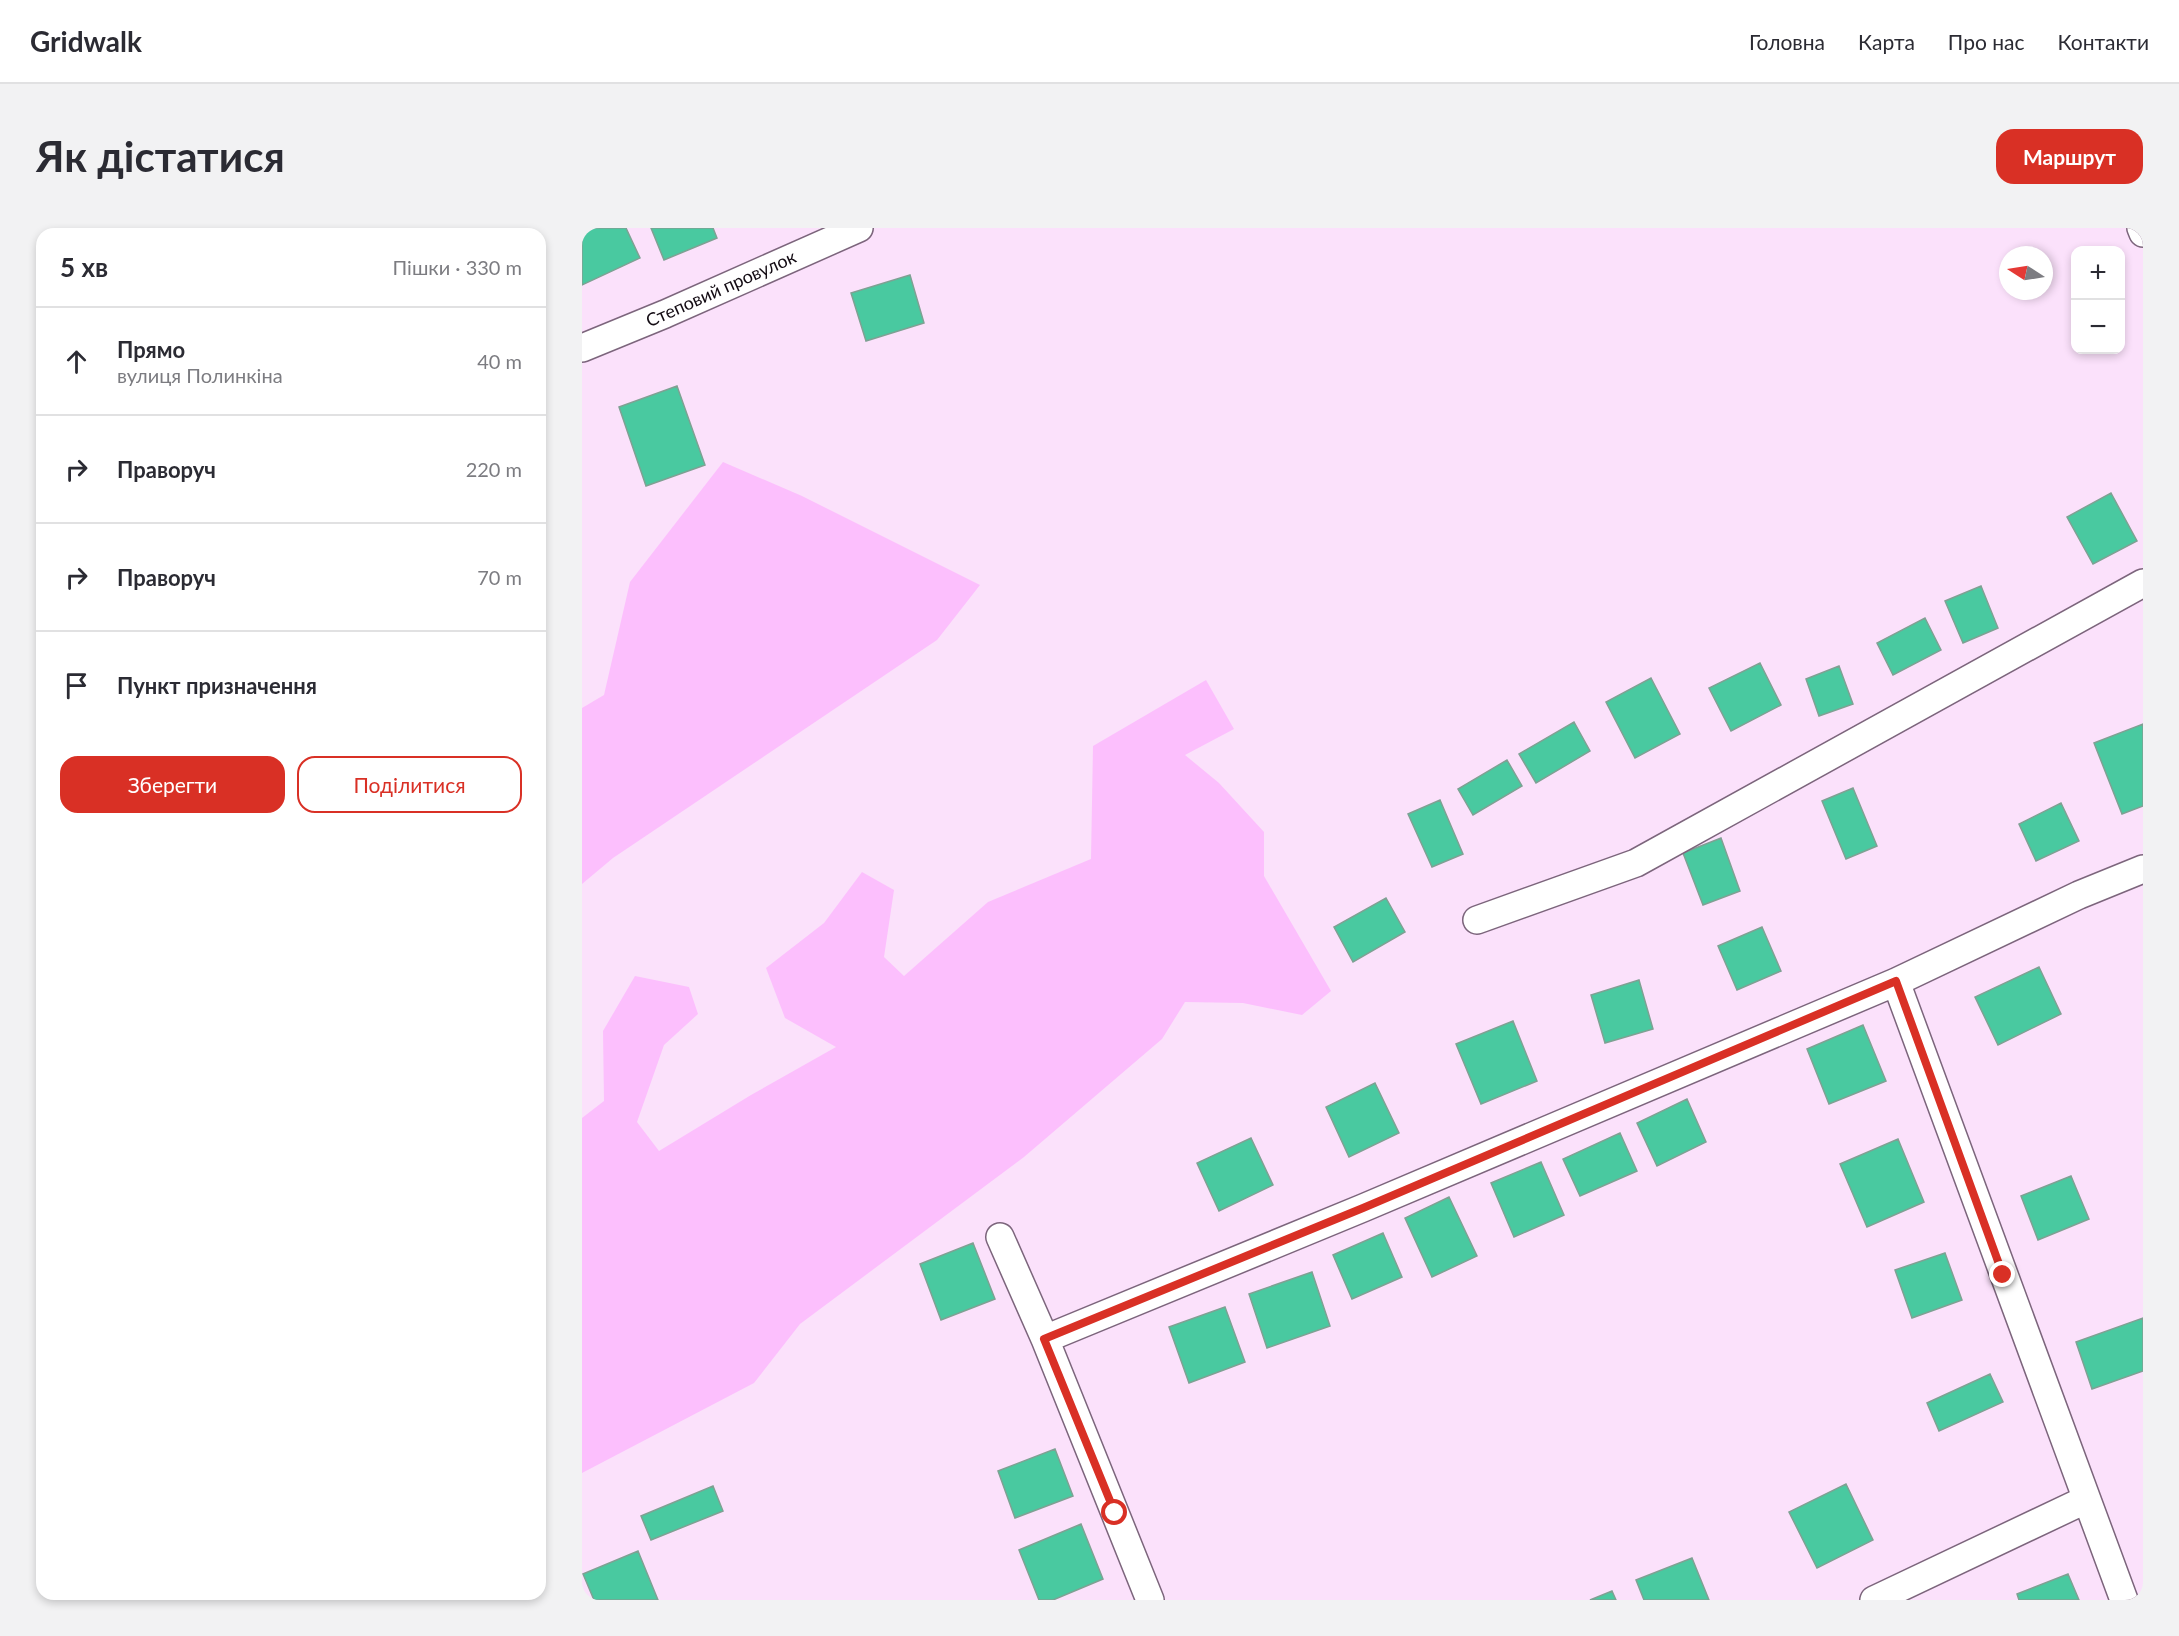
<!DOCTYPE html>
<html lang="uk">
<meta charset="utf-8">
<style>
:root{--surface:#fff;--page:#f2f2f3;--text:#2b2b33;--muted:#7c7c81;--line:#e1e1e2;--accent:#d93025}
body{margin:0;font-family:Lato,sans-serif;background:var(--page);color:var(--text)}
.controls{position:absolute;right:18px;top:18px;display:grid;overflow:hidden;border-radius:12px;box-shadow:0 3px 9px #0003}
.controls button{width:54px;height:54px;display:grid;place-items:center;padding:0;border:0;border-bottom:2px solid var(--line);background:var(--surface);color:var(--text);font:30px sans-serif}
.compass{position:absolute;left:1417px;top:18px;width:54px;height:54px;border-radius:50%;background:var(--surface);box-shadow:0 3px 9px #0003;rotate:282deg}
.stop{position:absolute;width:18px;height:18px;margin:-14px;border:4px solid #d93025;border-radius:50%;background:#fff}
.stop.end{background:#d93025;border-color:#fff;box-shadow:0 2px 6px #0008}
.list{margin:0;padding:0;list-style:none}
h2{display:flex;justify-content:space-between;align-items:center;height:78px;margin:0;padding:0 24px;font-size:26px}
h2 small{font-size:20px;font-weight:400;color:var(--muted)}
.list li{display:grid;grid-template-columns:39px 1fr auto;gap:18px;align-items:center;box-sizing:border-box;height:108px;padding:0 24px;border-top:2px solid var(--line)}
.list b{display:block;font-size:22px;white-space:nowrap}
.list p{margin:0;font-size:20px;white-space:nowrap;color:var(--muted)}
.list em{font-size:20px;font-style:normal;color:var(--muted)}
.actions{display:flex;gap:12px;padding:18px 24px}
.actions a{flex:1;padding:14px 0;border:2px solid var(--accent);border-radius:18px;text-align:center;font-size:21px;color:var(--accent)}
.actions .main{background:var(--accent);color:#fff}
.icon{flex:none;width:33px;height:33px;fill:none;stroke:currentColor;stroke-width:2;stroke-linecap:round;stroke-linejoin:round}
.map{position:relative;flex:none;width:1561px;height:1372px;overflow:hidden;border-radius:18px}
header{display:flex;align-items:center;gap:36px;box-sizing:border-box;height:84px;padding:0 30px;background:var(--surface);border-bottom:2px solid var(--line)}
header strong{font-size:28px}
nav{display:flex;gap:33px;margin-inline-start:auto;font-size:21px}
.intro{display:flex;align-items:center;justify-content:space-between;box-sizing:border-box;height:144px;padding:0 36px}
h1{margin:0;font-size:42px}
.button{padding:15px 27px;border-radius:18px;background:var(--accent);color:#fff;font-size:21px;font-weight:700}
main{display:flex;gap:36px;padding:0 36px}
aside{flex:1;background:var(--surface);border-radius:18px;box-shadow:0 3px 9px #0003}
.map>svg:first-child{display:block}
</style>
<header>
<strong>Gridwalk</strong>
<nav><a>Головна</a><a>Карта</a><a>Про нас</a><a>Контакти</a></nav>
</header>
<div class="intro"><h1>Як дістатися</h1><a class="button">Маршрут</a></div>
<main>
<aside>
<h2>5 хв<small>Пішки · 330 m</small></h2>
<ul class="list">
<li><svg class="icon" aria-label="ahead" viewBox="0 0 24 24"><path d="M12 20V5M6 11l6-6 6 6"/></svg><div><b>Прямо</b><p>вулиця Полинкіна</p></div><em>40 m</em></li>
<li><svg class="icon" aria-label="right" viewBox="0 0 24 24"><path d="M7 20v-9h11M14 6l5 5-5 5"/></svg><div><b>Праворуч</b></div><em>220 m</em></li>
<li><svg class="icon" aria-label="right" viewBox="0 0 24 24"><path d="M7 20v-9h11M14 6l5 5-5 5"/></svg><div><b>Праворуч</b></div><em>70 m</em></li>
<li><svg class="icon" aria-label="arrive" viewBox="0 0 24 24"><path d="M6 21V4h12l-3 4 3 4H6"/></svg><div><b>Пункт призначення</b></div></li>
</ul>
<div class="actions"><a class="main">Зберегти</a><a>Поділитися</a></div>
</aside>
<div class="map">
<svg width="1561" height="1372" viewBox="0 0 1561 1372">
<rect width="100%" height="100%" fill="#fbe1fb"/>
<!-- green -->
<path fill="#fcbffd" d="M141 234 220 268 398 357 355 412 31 630 0 656V480L22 467 48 354Z
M624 452 652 501 603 527 637 555 682 604V648L749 763 720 787 661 775 603 774 580 811 442 929 218 1096 172 1155 0 1245V890L22 873 21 803 53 748 107 759 116 786 82 817 55 894 77 923 169 867 254 819 203 790 184 740 242 695 280 644 312 662 302 729 322 748 406 674 509 631 511 518Z"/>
<!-- building -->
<path fill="#49c9a0" stroke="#7ea193" stroke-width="1.5" d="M0 0H44L58 30 0 57Z
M69 0H131L135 10 82 32Z
M328 47 342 95 284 113 269 65Z
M95 158 123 237 64 258 37 179Z
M1529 265 1555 313 1511 336 1485 289Z
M1399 358 1416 400 1381 415 1363 373Z
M1343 390 1359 422 1311 447 1295 415Z
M1178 435 1199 477 1149 503 1127 460Z
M1257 438 1271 476 1237 488 1224 451Z
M1069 450 1098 506 1053 530 1024 474Z
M992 494 1008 523 954 555 937 526Z
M1561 496V578L1540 586 1512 515Z
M925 532 940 558 891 587 876 561Z
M1271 560 1295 618 1264 631 1240 573Z
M858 572 881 626 850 639 826 586Z
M1479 575 1497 613 1454 633 1437 596Z
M1139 610 1158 663 1121 677 1101 625Z
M804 670 823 704 771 734 752 699Z
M1180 699 1199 743 1155 762 1136 718Z
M1457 739 1479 786 1416 817 1393 769Z
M1057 752 1071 801 1023 815 1009 767Z
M931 793 955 853 899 876 874 816Z
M1281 797 1304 853 1247 876 1225 821Z
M793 855 817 905 767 929 744 879Z
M1105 871 1124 914 1075 938 1055 895Z
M1038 905 1055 943 998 968 981 931Z
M669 910 691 957 637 983 615 935Z
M1316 911 1342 974 1285 999 1258 936Z
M959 934 982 987 932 1009 909 955Z
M1489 948 1507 991 1456 1012 1439 968Z
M867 969 895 1028 850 1049 823 990Z
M801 1005 820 1049 770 1071 751 1027Z
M391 1015 413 1071 359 1092 338 1036Z
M1363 1025 1380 1072 1330 1090 1313 1042Z
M730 1044 748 1098 685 1120 667 1066Z
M643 1079 663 1134 607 1155 587 1099Z
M1561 1090V1143L1510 1161 1494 1114Z
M1408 1146 1421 1174 1357 1203 1345 1175Z
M473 1221 491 1268 433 1290 416 1243Z
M1264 1256 1291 1312 1235 1340 1207 1284Z
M131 1258 141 1283 69 1312 59 1288Z
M499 1296 521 1351 471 1372H457L437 1322Z
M56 1323 76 1372H12L1 1346Z
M1110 1330 1127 1372H1062L1054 1352Z
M1486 1346 1497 1372H1437L1435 1366Z
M1030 1363 1034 1372H1008Z"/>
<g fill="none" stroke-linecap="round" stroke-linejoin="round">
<defs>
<path id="street" d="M1559 0 1561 5
M0 120 83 86 277 0
M895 692 1054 635 1561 355
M1314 754 1542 1372
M418 1009 463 1111 568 1372
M463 1111 781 980 1314 754 1497 667 1561 641
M1292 1372 1503 1272"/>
</defs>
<!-- street casing -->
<use href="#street" stroke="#7c657c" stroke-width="30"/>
<!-- street -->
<use href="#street" stroke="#fff" stroke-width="27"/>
</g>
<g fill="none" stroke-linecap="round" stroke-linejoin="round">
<!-- route -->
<path stroke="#d93025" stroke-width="8" d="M533 1285 462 1111 781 980 1314 753 1421 1047"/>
</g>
<g text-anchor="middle" stroke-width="5" stroke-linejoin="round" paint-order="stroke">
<!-- street labels -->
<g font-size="18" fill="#130b13" stroke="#fff">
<text transform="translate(139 61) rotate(-24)" y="6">Степовий провулок</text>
</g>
</g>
</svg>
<div class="controls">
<button>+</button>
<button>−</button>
</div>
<svg class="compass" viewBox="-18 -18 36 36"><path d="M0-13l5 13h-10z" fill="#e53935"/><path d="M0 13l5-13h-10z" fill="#7c7c81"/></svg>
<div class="stop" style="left:533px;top:1285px"></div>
<div class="stop end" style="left:1421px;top:1047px"></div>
</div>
</main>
